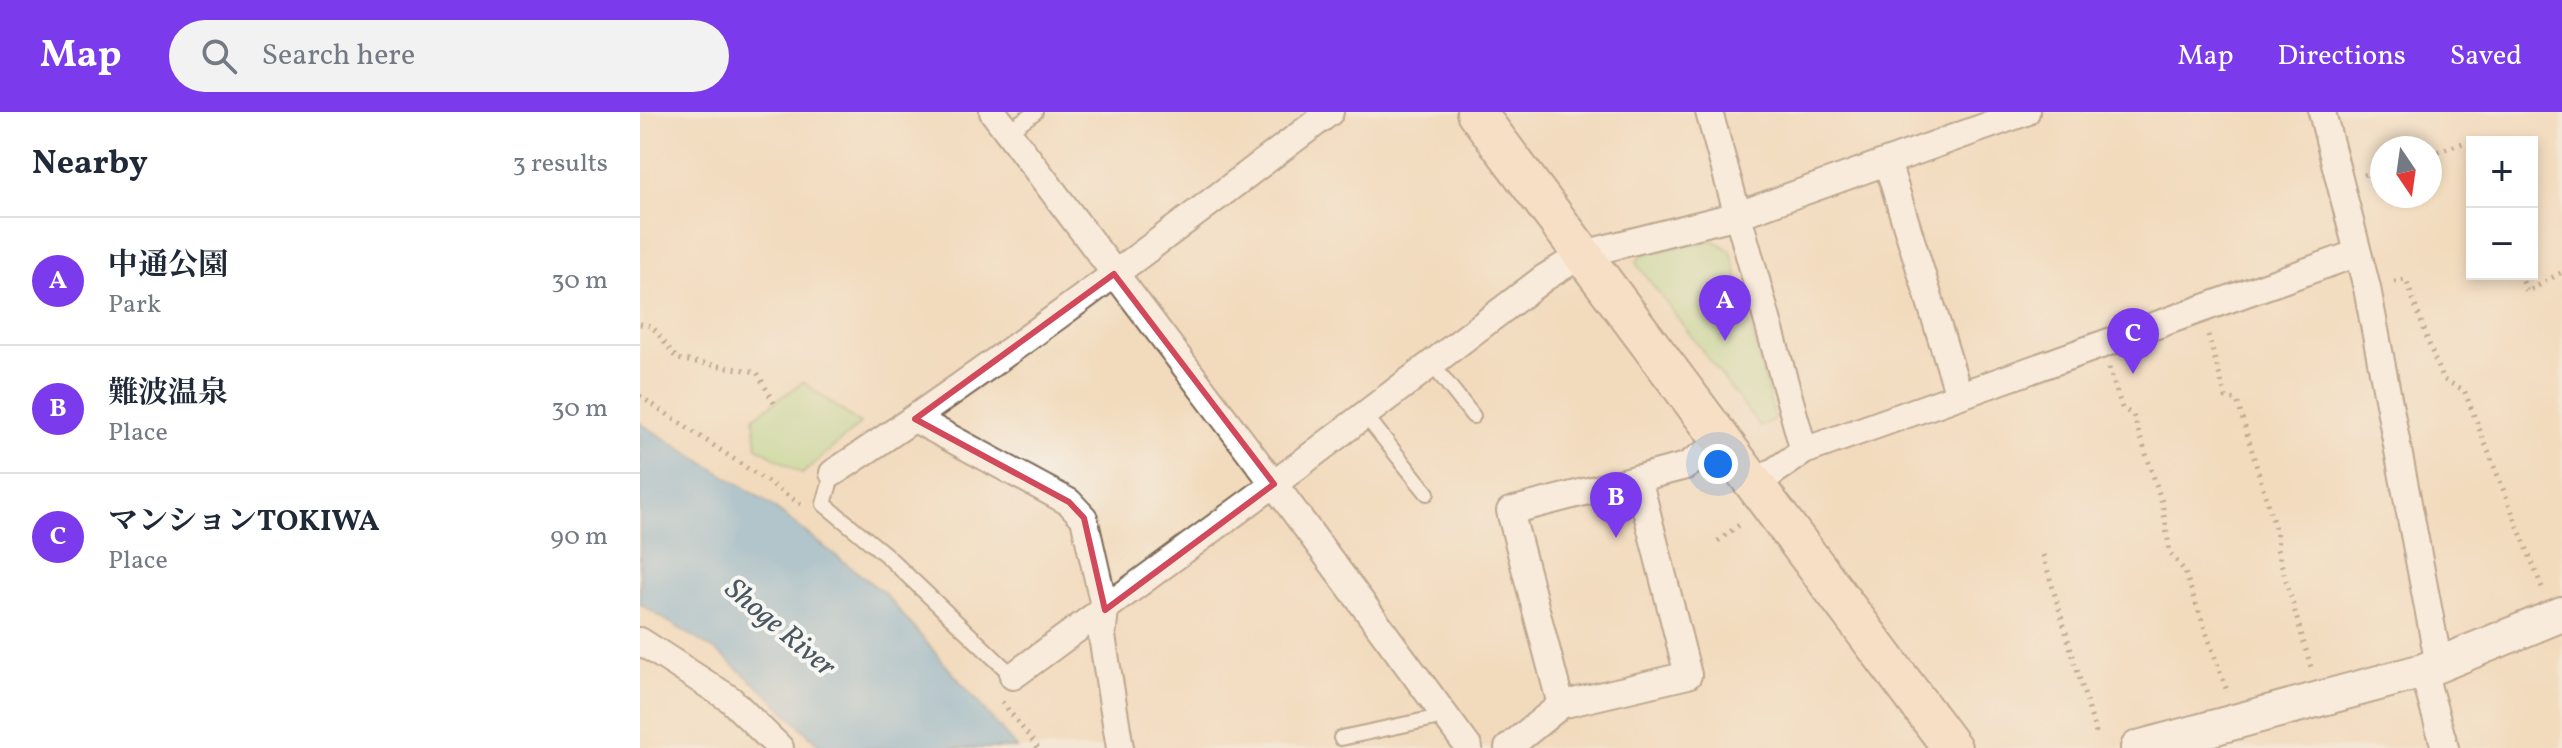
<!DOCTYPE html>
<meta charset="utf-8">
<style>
:root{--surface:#fff;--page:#f2f2f3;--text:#1f2937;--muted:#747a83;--line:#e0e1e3;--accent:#7c3aed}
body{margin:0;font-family:Vollkorn,"Noto Serif JP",serif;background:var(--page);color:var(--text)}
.controls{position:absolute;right:24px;top:24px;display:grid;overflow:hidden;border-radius:0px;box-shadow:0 4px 12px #0003}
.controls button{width:72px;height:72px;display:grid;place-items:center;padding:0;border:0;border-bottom:2px solid var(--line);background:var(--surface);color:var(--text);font:40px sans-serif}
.compass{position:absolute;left:1730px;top:24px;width:72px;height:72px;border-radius:50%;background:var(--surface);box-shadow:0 4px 12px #0003;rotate:167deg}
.you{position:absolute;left:1078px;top:352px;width:28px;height:28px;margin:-20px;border:6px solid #fff;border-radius:50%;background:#1a73e8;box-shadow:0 0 0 12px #1a73e833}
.badge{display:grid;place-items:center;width:52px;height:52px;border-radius:50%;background:var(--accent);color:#fff;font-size:26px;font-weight:700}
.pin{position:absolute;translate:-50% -66px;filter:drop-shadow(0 2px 4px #0008)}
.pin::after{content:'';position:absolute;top:42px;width:28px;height:24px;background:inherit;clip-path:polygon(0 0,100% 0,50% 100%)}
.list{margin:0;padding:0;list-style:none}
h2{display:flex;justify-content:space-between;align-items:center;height:104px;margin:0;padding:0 32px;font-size:34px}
h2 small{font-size:26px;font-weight:400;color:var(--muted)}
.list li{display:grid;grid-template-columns:52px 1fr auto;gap:24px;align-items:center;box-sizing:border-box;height:128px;padding:0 32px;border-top:2px solid var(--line)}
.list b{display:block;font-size:30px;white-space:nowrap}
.list p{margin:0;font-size:26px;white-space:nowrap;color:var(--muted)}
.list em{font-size:26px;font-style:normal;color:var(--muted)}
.icon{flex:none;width:44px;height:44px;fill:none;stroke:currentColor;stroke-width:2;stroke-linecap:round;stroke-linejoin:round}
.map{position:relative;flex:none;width:1922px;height:636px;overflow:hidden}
header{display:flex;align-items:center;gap:48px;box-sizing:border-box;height:112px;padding:0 40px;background:var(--accent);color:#fff}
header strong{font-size:38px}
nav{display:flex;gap:44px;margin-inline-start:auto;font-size:28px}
.search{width:560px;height:72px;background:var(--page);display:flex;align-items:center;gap:20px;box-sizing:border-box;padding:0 28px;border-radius:44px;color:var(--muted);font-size:30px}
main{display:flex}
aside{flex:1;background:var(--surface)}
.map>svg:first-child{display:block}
</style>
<header>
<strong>Map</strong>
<div class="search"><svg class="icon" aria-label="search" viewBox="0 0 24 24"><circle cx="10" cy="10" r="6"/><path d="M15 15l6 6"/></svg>Search here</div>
<nav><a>Map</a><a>Directions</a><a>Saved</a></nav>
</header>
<main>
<aside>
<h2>Nearby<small>3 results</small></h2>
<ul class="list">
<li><span class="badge">A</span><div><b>中通公園</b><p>Park</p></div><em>30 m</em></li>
<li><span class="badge">B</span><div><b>難波温泉</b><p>Place</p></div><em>30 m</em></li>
<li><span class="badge">C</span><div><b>マンションTOKIWA</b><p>Place</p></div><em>90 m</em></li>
</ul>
</aside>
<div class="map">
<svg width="1922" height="636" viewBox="0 0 1922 636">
<rect width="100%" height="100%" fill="#f6f6f2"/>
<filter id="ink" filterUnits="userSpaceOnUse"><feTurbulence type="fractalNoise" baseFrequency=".0125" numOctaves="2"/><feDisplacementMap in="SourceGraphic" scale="16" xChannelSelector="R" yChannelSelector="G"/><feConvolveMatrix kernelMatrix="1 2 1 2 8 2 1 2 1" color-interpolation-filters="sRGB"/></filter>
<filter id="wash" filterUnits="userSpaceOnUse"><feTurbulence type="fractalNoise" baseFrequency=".006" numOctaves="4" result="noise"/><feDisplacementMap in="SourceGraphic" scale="32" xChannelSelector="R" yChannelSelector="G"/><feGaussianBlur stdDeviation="1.8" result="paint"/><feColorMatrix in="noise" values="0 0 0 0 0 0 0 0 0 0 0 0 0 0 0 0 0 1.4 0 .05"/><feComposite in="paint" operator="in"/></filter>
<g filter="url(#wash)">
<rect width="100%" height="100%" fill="#f2dbbd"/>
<!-- green -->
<path fill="#a7dc8c" stroke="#718355" stroke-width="2" d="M1073 128 1091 139 1135 307 1120 315 996 151 1001 143Z
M163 270 220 312 162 362 117 335 114 305Z"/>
<!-- water -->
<path fill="#65aada" stroke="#506a7c" stroke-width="2" d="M0 311 124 388 244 481 377 636H182L130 584 79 541 0 492Z"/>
</g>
<g filter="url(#ink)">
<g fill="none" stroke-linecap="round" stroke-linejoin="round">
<defs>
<path id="service" d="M368 19 395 0
M792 252 833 304
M725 303 787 381
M193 361 184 392 246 443 373 564
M701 626 805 604"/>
<path id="minor" d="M353 0 634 372 829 636
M1069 0 1164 339
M1682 0 1727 176 1799 553
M1247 50 1319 283
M275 307 429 390 444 406 465 498 462 524 480 636
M193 361C364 248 527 123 690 0
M1114 373 1164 339 1718 141
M0 529 90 587 140 636
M1783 559 1805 636
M373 564 634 372 904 166 943 142 1098 103 1386 0
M921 593 1048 563 998 366
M868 636 921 593 870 399 1046 354 1082 330"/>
<path id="tertiary" d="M1498 636 1783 559 1922 502"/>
<path id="secondary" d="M836 0 1312 636"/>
</defs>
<!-- service casing -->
<use href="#service" stroke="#7b6856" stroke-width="18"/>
<!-- minor casing -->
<use href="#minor" stroke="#7b6856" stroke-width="30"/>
<!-- tertiary casing -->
<use href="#tertiary" stroke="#7b6856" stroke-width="38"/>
<!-- secondary casing -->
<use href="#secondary" stroke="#7b6856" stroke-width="42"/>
<!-- path -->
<path stroke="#7b6856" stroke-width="5" stroke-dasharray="2 6" stroke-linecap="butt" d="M1790 42 1829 29 1832 38
M1724 63 1742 57
M1880 162 1887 180 1922 160
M1754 170 1766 168 1802 267 1824 278 1903 478
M0 212 12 214 37 247 117 260 134 291
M1568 223 1586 286 1597 288 1638 427 1637 437 1672 559
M1469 256 1482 296 1493 303 1522 390 1530 441 1544 458 1587 579
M0 284 162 393
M1078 429 1099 413
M1403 443 1457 625
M362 590 398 636"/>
<!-- service -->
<use href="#service" stroke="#fff" stroke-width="14"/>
<!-- minor -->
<use href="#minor" stroke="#fff" stroke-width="26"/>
<!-- tertiary -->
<use href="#tertiary" stroke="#fff" stroke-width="34"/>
<!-- secondary -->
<use href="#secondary" stroke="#fbe5cf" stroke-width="38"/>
</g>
</g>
<!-- marked area -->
<path d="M0 0H1922V636H0ZM474 162 634 372 465 498 444 406 429 390 275 307Z" fill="#f2dbbd" fill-opacity=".55" fill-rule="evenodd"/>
<path fill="none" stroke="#d1495b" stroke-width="6" stroke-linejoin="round" d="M474 162 634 372 465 498 444 406 429 390 275 307Z"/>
<g text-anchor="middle" stroke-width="8" stroke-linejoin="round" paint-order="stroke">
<!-- water labels -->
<g font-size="30" font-style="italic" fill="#4a5760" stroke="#f6f6f2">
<text transform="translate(141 515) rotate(40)" y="10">Shoge River</text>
</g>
</g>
</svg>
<div class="controls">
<button>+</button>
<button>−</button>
</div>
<svg class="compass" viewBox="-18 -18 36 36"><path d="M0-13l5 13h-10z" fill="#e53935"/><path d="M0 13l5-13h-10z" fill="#747a83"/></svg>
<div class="you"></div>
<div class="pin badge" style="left:1085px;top:229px">A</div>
<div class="pin badge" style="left:976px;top:426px">B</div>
<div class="pin badge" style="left:1493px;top:262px">C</div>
</div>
</main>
